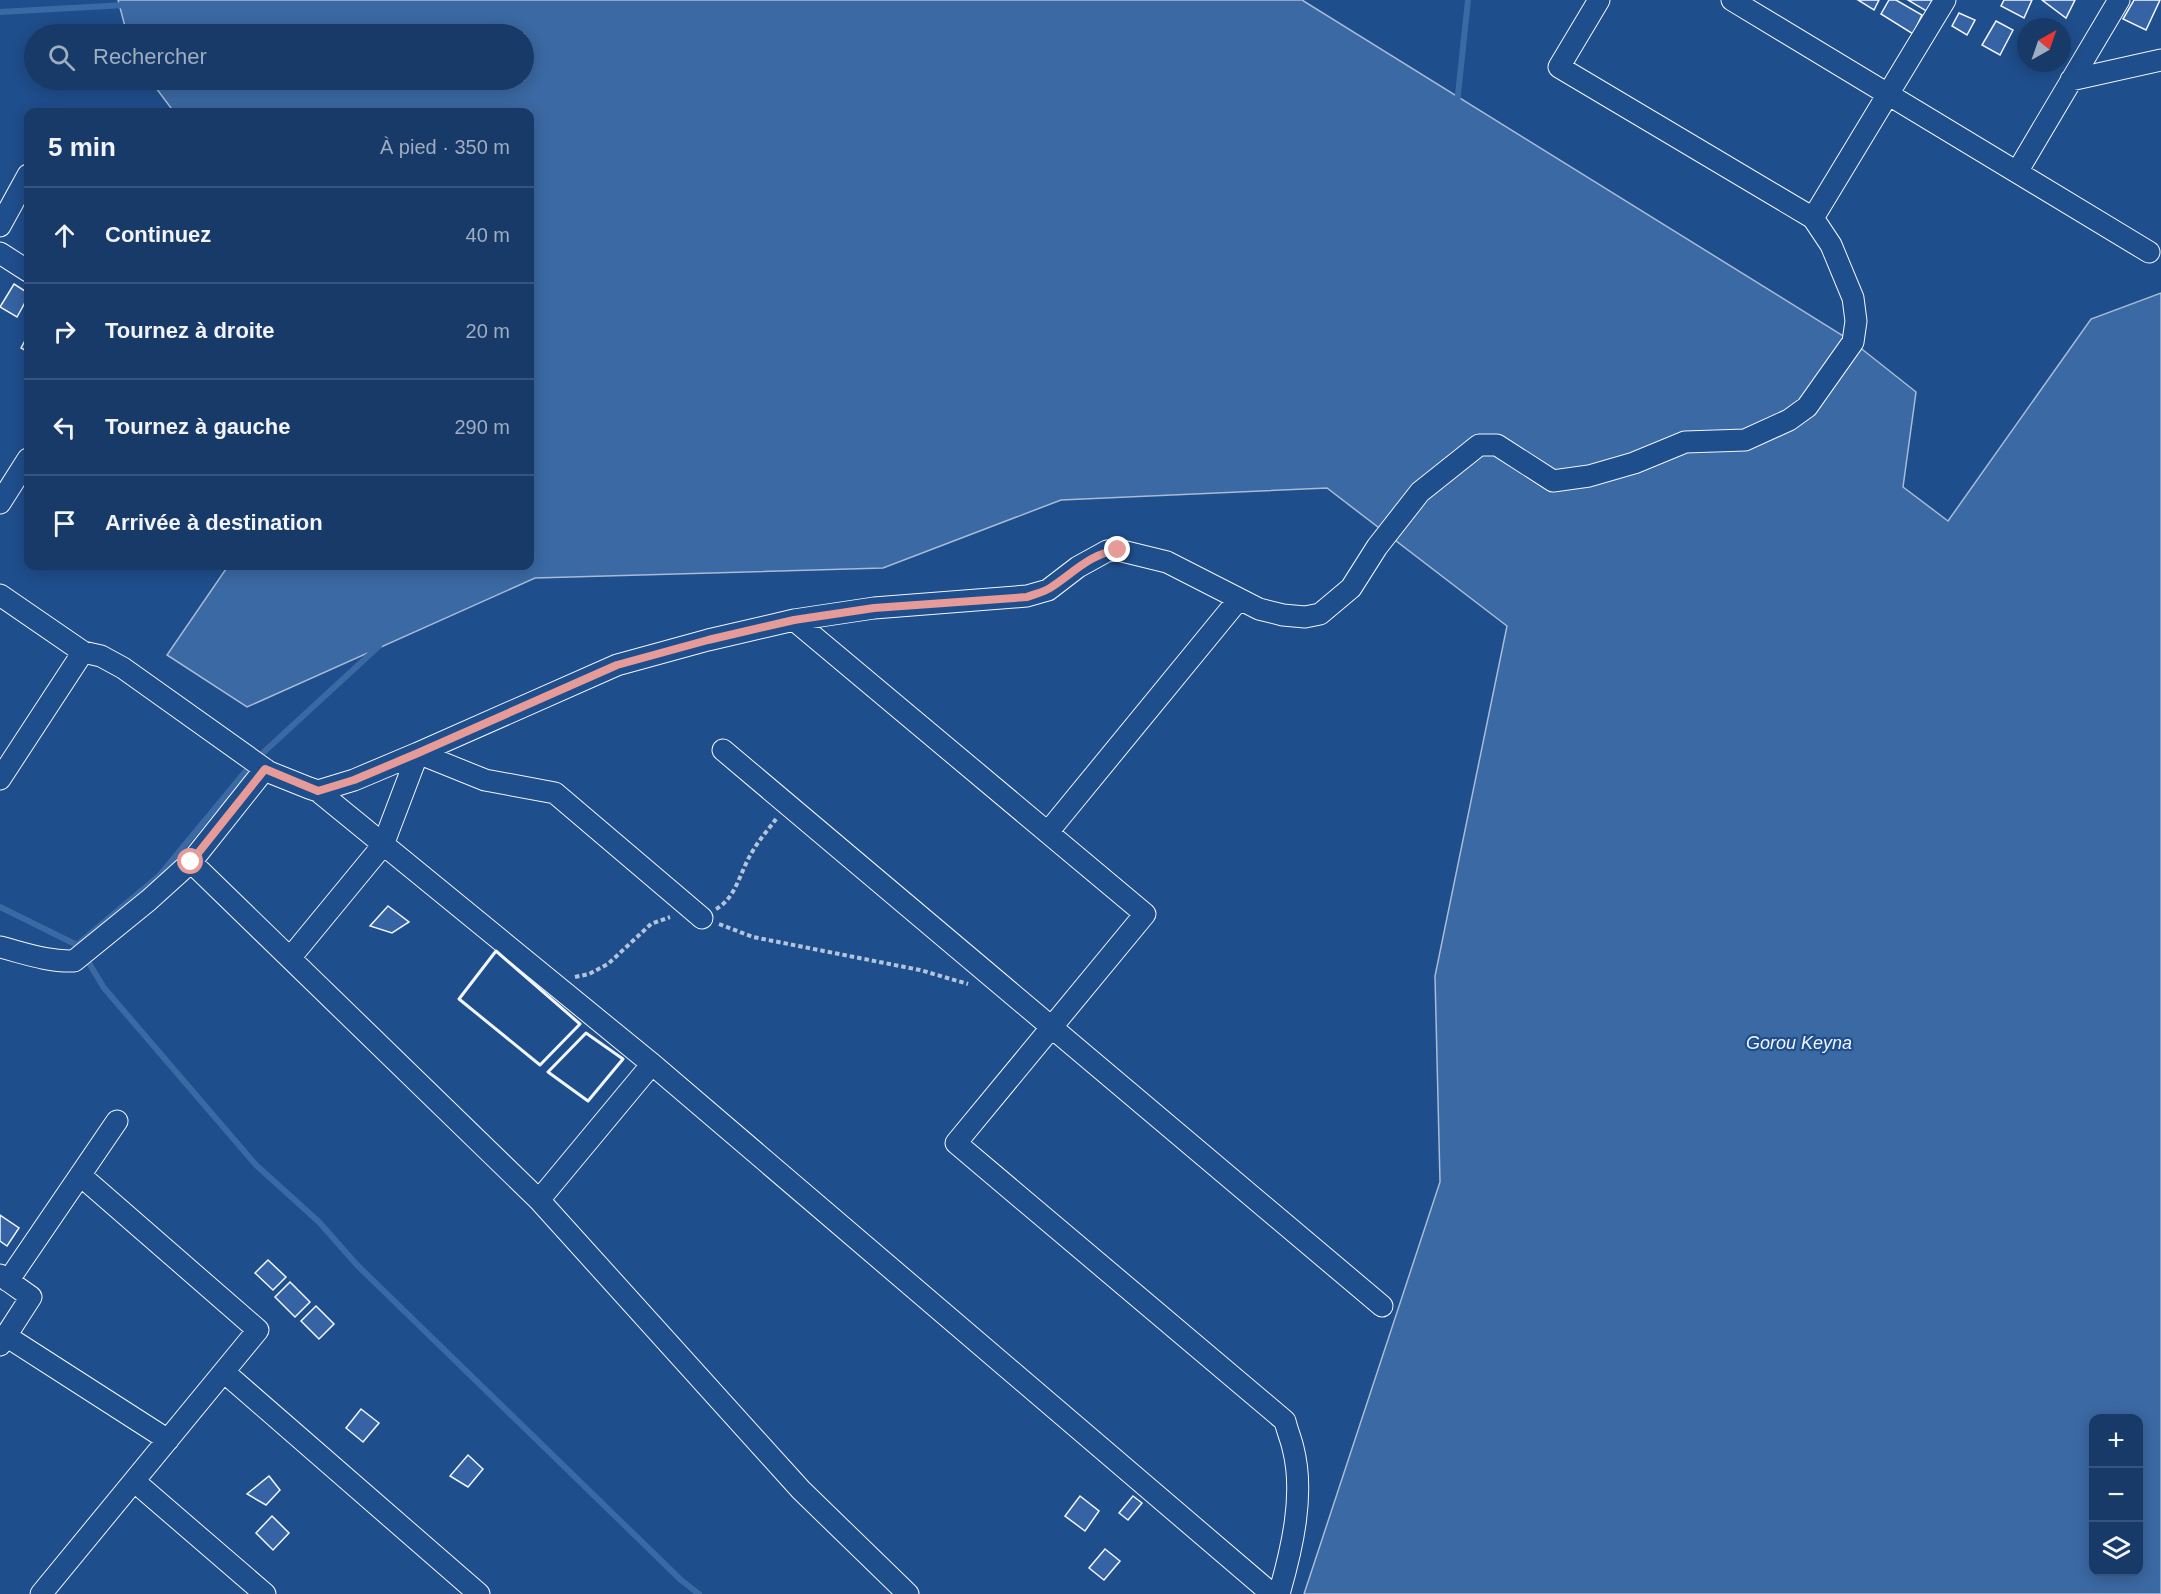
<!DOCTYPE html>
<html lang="fr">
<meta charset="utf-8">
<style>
:root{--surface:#173a69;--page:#244571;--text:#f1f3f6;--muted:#9eadc0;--line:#36547d}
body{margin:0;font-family:Helvetica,sans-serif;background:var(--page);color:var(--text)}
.controls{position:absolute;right:18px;bottom:18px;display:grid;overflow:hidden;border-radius:12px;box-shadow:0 3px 15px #0003}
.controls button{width:54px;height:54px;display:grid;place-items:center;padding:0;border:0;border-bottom:2px solid var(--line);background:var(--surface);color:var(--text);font:30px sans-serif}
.compass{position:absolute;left:2017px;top:18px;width:54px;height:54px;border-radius:50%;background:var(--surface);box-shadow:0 3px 15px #0003;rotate:40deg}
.stop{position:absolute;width:18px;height:18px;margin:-14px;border:4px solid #e69b98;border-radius:50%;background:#fff}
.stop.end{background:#e69b98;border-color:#fff;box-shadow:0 2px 6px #0008}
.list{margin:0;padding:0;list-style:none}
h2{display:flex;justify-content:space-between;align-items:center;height:78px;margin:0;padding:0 24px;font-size:26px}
h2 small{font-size:20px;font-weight:400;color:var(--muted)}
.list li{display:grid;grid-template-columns:39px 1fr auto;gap:18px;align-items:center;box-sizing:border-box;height:96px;padding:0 24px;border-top:2px solid var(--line)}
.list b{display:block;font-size:22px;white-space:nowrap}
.list em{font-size:20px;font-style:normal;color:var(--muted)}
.icon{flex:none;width:33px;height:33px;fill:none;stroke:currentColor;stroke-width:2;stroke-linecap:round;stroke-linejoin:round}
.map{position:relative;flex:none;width:2161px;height:1594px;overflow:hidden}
.search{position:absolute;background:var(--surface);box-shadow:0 3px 15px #0003;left:24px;top:24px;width:510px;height:66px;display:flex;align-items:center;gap:15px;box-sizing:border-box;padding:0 21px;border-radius:33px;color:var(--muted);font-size:22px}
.panel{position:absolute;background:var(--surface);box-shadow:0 3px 15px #0003;left:24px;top:108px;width:510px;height:462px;border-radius:12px}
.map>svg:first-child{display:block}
</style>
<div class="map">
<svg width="2161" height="1594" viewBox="0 0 2161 1594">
<rect width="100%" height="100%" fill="#1f4e8c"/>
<!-- water -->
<path fill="#3b69a3" stroke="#a8bbd7" stroke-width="1.5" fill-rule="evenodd" d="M118 0H1302L1853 342 1916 392 1903 487 1948 521 2091 319 2161 293V1594H1304L1440 1182 1435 976 1507 626 1327 488 1061 500 883 568 535 578 247 707 167 655 228 566H530V112H174L150 80H524V34H127ZM2094 1418H2138V1572H2094Z"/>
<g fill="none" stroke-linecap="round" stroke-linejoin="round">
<!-- stream -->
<path stroke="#3b69a3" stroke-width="6" d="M0 12 125 5
M1457 104 1468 0
M0 907 77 945 160 875 254 761 379 646
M86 958 104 988 256 1165 319 1222 357 1265 681 1580 699 1594"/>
</g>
<!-- building -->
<path fill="#3563a3" stroke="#f2f6ff" stroke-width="1.5" d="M1858 0H1879L1874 10Z
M1889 0H1896L1922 15 1913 34 1881 14Z
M1908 0H1932L1928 12Z
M2004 0H2032L2024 18 2001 6Z
M2042 0H2075L2066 18Z
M2134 0H2160L2146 30 2123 19Z
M1959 13 1975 20 1967 35 1952 26Z
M1996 21 2013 30 2000 55 1982 45Z
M14 284 28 293V297L17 317 0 307Z
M28 335V352L21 348Z
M388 906 409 922 392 933 370 926Z
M0 1215 19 1228 7 1246 0 1241Z
M268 1260 286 1277 273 1290 255 1273Z
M290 1282 310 1302 295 1317 275 1297Z
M316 1306 334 1324 319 1339 301 1321Z
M361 1409 379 1423 363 1442 346 1428Z
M468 1455 483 1469 468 1487 450 1476Z
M269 1476 280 1490 266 1505 247 1494Z
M1080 1496 1099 1511 1085 1531 1065 1516Z
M1133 1496 1142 1503 1128 1520 1119 1513Z
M272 1516 289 1533 273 1550 256 1533Z
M1105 1549 1120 1561 1104 1580 1089 1568Z"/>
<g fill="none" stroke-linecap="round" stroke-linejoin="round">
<defs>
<path id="minor" d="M1732 0 2149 252
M2071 80 2161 60
M2017 172 2119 0
M1813 218 1945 0
M0 226 28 175
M0 253 28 271
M0 503 28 459
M0 595 83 652 101 656 123 668 269 772 309 788 318 791 354 780 418 753 485 780 555 793 702 918
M794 620 1145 914 956 1143 1285 1421C1287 1430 1291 1439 1293 1448 1305 1494 1292 1549 1279 1594
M723 750 1382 1306
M0 779 83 652
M318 791 652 1064 1272 1594
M1048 832 1239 599
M191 862 539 1200 801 1490 908 1594
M0 947C24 953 48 962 74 961L149 900 191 862 265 769
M290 958 383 845 418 753 617 665 708 640 794 620 874 608 1027 596 1048 590 1078 567 1107 551 1118 550 1167 562 1259 609 1283 615 1305 617 1320 614 1351 588 1377 547 1420 492 1479 445H1497L1553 481 1589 476 1634 463 1685 442 1745 440 1789 420 1807 407 1853 342 1856 321 1853 298 1831 245 1813 218 1559 67 1599 0
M539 1200 652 1064
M0 1275 31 1297 0 1345
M8 1281 117 1121
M6 1336 168 1440
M224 1372 479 1594
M134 1481 265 1594
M41 1594 258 1330 80 1175"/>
</defs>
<!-- minor casing -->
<use href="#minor" stroke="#f2f6ff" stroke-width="23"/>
<!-- path -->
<path stroke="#b3c4dc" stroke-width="4" stroke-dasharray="4.5 3" stroke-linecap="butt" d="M716 909C736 898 740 872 751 854 758 841 768 830 776 819
M719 924 753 937 920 970 968 984
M575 977 589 974 608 964 651 924 670 917"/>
<!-- minor -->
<use href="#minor" stroke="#1f4e8c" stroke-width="21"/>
<!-- wall -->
<path stroke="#f2f6ff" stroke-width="3" d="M496 951 580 1024 540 1065 459 999Z
M586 1033 623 1059 588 1101 548 1072Z"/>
</g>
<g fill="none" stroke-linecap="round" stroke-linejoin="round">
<!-- route -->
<path stroke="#e69b98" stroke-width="8" d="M191 862 265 769 318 791 354 780 418 753 617 665 708 640 794 620 874 608 1027 597C1035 594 1044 592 1050 588 1072 574 1091 553 1118 550"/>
</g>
<g text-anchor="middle" stroke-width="4.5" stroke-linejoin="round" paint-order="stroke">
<!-- water labels -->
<g font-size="18" font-style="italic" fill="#f2f6ff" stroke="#1f4e8c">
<text x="1799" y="1049">Gorou Keyna</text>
</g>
</g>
</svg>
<div class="controls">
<button>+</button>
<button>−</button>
<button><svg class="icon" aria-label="layers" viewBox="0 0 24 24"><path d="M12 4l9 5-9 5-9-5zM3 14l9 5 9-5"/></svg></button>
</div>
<svg class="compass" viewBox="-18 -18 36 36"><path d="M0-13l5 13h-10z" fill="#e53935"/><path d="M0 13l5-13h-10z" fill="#9eadc0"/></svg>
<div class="stop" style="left:191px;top:862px"></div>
<div class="stop end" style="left:1118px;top:550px"></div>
<div class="search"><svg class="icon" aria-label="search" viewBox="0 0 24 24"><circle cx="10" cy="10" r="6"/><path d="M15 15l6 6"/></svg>Rechercher</div>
<section class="panel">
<h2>5 min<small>À pied · 350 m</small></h2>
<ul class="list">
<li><svg class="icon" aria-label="ahead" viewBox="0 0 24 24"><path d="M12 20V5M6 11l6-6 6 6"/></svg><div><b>Continuez</b></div><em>40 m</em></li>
<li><svg class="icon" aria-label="right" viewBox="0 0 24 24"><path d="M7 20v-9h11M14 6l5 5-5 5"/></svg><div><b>Tournez à droite</b></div><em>20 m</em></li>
<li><svg class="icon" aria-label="left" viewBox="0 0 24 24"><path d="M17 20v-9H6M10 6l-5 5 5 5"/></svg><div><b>Tournez à gauche</b></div><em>290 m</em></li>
<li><svg class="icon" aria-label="arrive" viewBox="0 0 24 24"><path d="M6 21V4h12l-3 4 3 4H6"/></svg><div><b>Arrivée à destination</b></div></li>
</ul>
</section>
</div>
